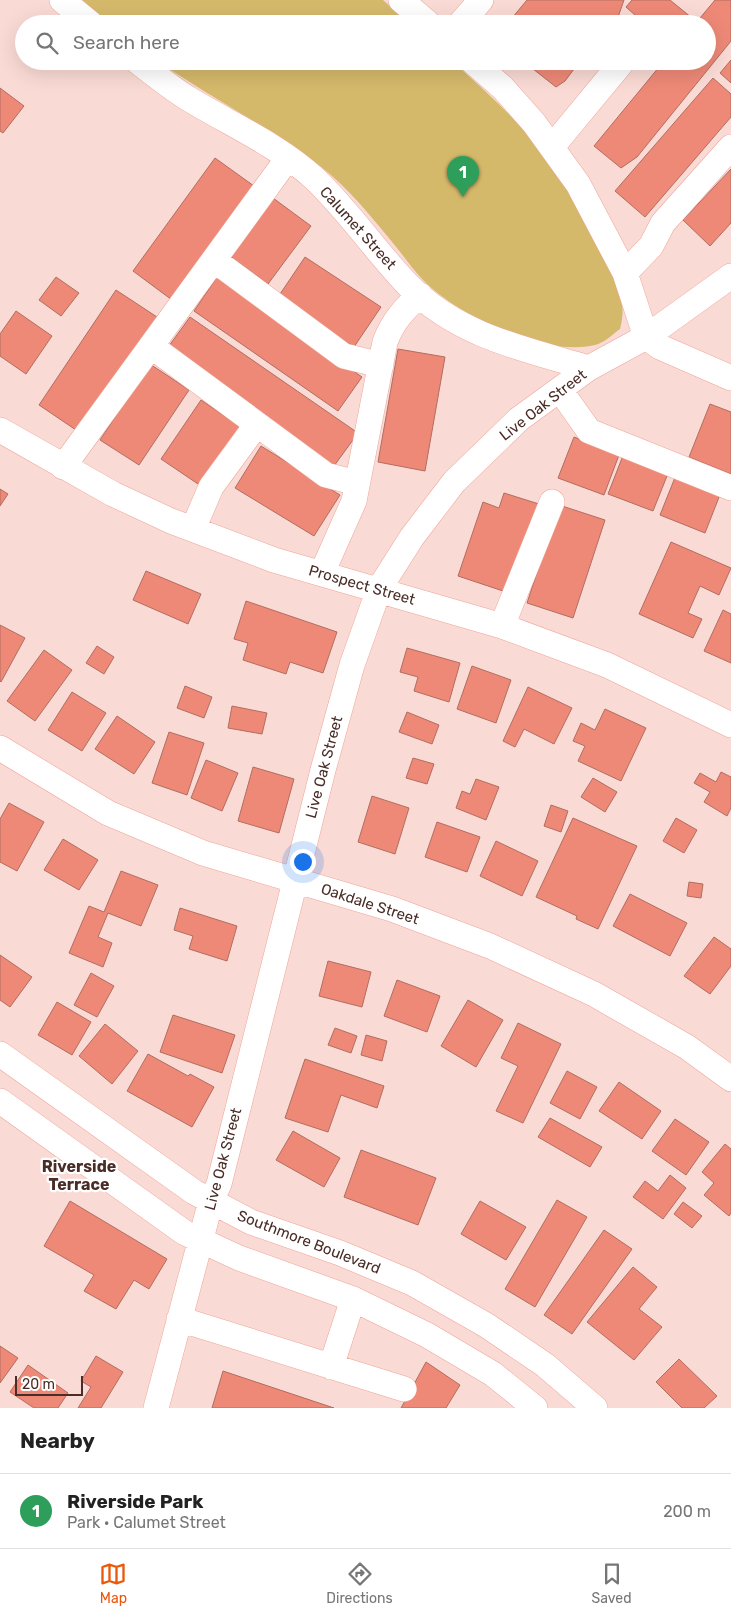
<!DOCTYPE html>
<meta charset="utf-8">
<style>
:root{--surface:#fff;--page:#f2f2f2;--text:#222;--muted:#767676;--line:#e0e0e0;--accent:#ea580c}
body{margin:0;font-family:Rubik,sans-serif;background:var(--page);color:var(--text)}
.scale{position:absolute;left:15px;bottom:12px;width:68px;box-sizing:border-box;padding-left:5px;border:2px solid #4a2d27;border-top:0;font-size:14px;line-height:18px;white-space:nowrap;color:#4a2d27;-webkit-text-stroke:4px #fff;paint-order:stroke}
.you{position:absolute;left:302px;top:861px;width:18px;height:18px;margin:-12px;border:4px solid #fff;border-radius:50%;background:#1a73e8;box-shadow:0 0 0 8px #1a73e833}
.badge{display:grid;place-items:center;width:32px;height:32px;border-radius:50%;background:var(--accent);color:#fff;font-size:16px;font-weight:700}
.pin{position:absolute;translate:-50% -41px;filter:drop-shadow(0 1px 2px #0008)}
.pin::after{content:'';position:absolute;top:26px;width:18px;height:15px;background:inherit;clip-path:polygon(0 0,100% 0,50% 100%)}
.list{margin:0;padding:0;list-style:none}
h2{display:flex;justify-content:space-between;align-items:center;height:65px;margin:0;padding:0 20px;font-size:21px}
h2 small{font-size:16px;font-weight:400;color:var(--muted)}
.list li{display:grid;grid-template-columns:32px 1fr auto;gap:15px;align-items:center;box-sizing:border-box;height:75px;padding:0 20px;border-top:1px solid var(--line)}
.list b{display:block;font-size:19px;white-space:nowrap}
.list p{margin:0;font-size:16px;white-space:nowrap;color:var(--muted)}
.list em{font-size:16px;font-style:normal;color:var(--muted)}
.icon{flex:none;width:28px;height:28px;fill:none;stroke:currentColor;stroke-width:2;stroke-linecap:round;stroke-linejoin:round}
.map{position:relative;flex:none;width:731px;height:1408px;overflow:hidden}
.search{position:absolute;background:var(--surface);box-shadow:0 5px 20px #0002;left:15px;right:15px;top:15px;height:55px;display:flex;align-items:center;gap:12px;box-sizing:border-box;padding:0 18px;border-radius:28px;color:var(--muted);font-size:19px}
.sheet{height:140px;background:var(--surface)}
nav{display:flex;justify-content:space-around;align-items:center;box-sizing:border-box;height:70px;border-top:1px solid var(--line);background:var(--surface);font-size:14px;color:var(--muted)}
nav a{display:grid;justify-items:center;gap:2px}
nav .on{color:var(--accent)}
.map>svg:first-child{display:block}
</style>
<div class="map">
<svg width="731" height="1408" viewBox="0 0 731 1408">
<rect width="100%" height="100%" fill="#fadad4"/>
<!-- park -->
<path fill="#d5b96b" d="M80 0H383L410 24H109Z
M158 61H452C493 98 536 136 565 184 577 204 587 227 598 248 613 277 629 295 620 329 613 334 604 343 595 345 542 357 460 317 423 280 414 271 406 259 397 248 373 219 350 189 320 166 269 126 210 98 158 61Z"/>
<!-- building -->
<path fill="#ee8977" stroke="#b26d61" d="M527 0H624L617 20 611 24H507Z
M632 0H670L692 18 687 24H645L626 7Z
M715 0H731V41L637 157 621 168 594 146 664 61H707V24H695Z
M731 60V83L720 73Z
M530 61H580L565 81 556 87 528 65Z
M713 78 731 94V117L645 217 615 191Z
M0 88 24 106 3 133 0 131Z
M215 158 254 186 172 300 133 271Z
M731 169V223L710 246 683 220Z
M273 198 311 226 268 284 230 256Z
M305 257 381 307 354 347 278 297Z
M56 277 79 293 61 316 39 300Z
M217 277 362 377 338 411 194 311Z
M116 290 157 317 79 432 39 405Z
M16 311 52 336 26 374 0 356V334Z
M190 317 358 433 334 466 166 350Z
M398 349 445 357 425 471 378 462Z
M150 364 189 390 139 465 100 440Z
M201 400 241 427 201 486 161 459Z
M710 404 731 412V474L689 457Z
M574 437 619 455 604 495 558 478Z
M261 446 340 495 314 536 235 488Z
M624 453 669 471 653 511 608 494Z
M676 475 721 492 705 533 660 515Z
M0 489 8 494 0 506Z
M504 493 539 504 509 593 458 576 483 502 499 508Z
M559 505 605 520 573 618 527 603Z
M671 542 731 568 719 595 700 586 688 613 702 619 693 638 639 614Z
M146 571 201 594 188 624 133 600Z
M246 601 337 632 323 673 290 662 286 674 243 660 248 643 234 639Z
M723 610 731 614V663L704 651Z
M0 625 25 638 1 682 0 681Z
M97 646 114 657 104 674 86 663Z
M407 648 460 663 449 702 414 691 418 677 400 672Z
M44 650 72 670 35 721 7 701Z
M472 666 511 680 496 723 457 709Z
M185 686 212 697 204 718 177 708Z
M528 687 572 708 554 744 524 729 515 747 503 741Z
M72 692 106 713 82 751 48 730Z
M232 706 267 713 262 734 228 728Z
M605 709 646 728 621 781 578 761 585 746 573 741 581 723 595 730Z
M407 712 439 725 432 744 399 732Z
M117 716 155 742 134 774 95 749Z
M169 732 204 743 187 795 152 783Z
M413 758 434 764 427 784 406 778Z
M206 760 238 773 222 811 191 798Z
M253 767 294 779 279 833 238 821Z
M721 772 731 777V808L727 816 704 802 710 792 694 783 700 773 716 782Z
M593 778 617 792 605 812 581 797Z
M476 779 499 787 486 820 456 808 462 791 470 794Z
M372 796 409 808 395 854 358 842Z
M9 803 44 822 17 871 0 862V819Z
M551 805 568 811 561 832 544 826Z
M573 818 637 846 598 929 576 919 577 916 536 897Z
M676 818 697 830 684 853 663 841Z
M437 822 480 837 467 872 425 857Z
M63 839 98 860 79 890 44 870Z
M496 841 538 861 522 896 480 876Z
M121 871 158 885 141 926 108 913 98 937 112 943 103 967 69 953 89 906 104 912Z
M689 882 703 884 701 898 687 896Z
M630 894 687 923 670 956 613 926Z
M180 908 237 926 227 961 189 949 193 936 174 930Z
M714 937 731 949V966L710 994 684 976Z
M0 955 32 977 10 1007 0 1000Z
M328 961 371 972 362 1007 319 996Z
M91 973 114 986 97 1017 74 1005Z
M397 980 440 996 427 1032 384 1016Z
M468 1000 503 1020 476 1067 441 1046Z
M57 1002 91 1022 72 1055 38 1035Z
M173 1015 235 1035 222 1073 160 1052Z
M518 1023 561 1044 523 1123 496 1111 518 1066 501 1058Z
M105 1024 138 1051 112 1084 79 1056Z
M335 1028 357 1036 351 1053 328 1045Z
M366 1035 387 1041 382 1061 361 1055Z
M148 1054 188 1076 190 1074 214 1087 192 1127 127 1091Z
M305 1059 384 1086 377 1108 341 1095 328 1132 285 1118Z
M567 1071 597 1087 580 1119 550 1103Z
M619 1082 661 1111 642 1139 599 1111Z
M550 1118 602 1147 590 1167 538 1137Z
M675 1119 709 1142 686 1175 652 1151Z
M293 1131 340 1158 324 1187 276 1160Z
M725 1144 731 1149V1213L729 1216 704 1195 714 1183 702 1172Z
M361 1150 436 1178 418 1225 344 1197Z
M670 1175 686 1188 663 1219 633 1197 645 1181 658 1191Z
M557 1200 587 1217 535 1307 505 1289Z
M70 1201 167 1259 149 1289 134 1280 116 1309 84 1291 94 1275 44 1246Z
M480 1201 526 1227 506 1260 461 1234Z
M683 1202 702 1216 692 1228 674 1214Z
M604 1230 632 1249 572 1334 544 1315Z
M633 1267 657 1287 639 1309 662 1327 634 1360 587 1322Z
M0 1346 18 1358 0 1383Z
M96 1356 123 1372 101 1408H78L91 1387 81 1381Z
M679 1359 717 1396 704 1408H682L656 1382Z
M426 1362 460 1385 446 1408H401Z
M28 1365 68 1393 58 1408H34L10 1392Z
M223 1371 334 1408H212Z"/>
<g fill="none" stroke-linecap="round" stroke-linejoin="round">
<defs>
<path id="minor" d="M62 0 91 24
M401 0 429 24
M460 24 481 0
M137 61C154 74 171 88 189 99 230 124 278 145 314 178 349 211 376 252 409 286 459 336 524 349 589 368
M472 61 503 88 534 123 578 184 625 273 646 337 660 347 731 378
M552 147 623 61
M214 260 344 356 381 365
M625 273 651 246 663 223 731 147
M151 346 326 475 357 483
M560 390 589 431 731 488
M0 430 113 494 171 521 274 560 502 626 607 665 731 725
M63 467 288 158
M193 529 211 487 257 424
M322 573 354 501 385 342C393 321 404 309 420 295
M502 626 552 502
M0 748 108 813 203 853 392 909 490 946 594 994 687 1047 731 1079
M0 1054 194 1192 251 1222 340 1253 412 1283 486 1325 545 1365 595 1408
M0 1101 185 1233 239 1258 353 1299 427 1335 493 1374 535 1408
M179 1319 404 1389
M331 1367 353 1299
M156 1408 211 1201 219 1184 323 770 352 665 379 589 412 537 454 482 519 419 589 368 646 337 731 276"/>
</defs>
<!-- minor casing -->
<use href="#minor" stroke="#efa597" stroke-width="26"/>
<!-- minor -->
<use href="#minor" stroke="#fff" stroke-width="25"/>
</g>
<g text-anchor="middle" stroke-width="4.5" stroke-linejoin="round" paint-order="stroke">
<!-- street labels -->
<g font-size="15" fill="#4a2d27" stroke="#fff">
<text transform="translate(358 228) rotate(48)" y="5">Calumet Street</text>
<text transform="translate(543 405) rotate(-38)" y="5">Live Oak Street</text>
<text transform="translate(362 585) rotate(16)" y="5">Prospect Street</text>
<text transform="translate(324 767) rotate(-75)" y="5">Live Oak Street</text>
<text transform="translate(370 904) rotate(18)" y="5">Oakdale Street</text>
<text transform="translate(223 1159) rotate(-75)" y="5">Live Oak Street</text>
<text transform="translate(309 1242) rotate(21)" y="5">Southmore Boulevard</text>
</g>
<!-- neighbourhood labels -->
<g font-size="16" font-weight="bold" fill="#4a2d27" stroke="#fff">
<text x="79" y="1172">Riverside<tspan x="79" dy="18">Terrace</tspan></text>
</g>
</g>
</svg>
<div class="scale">20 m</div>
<div class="you"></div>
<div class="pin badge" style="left:463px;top:197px;background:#2e9e5b">1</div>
<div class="search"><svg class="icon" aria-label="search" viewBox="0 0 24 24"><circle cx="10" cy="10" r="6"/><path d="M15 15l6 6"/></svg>Search here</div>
</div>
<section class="sheet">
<h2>Nearby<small></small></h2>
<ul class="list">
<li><span class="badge" style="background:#2e9e5b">1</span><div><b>Riverside Park</b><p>Park · Calumet Street</p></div><em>200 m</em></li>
</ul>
</section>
<nav>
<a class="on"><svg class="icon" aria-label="map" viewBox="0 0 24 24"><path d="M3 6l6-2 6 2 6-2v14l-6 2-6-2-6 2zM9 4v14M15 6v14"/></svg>Map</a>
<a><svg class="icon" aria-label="directions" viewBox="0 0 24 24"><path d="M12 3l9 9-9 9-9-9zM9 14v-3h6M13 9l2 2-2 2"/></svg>Directions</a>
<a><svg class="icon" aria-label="saved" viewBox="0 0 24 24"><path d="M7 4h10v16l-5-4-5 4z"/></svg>Saved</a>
</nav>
